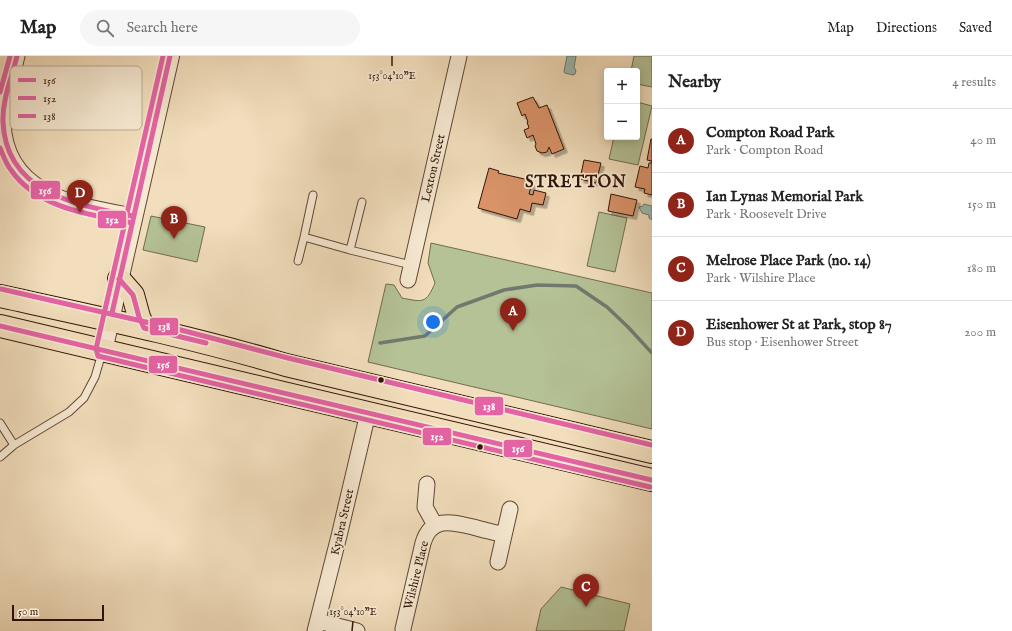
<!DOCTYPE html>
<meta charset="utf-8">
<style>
:root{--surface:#fff;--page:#f6f6f6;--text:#222;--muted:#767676;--line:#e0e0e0;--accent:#8f2418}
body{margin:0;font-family:"IM FELL English",serif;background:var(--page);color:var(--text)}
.controls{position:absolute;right:12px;top:12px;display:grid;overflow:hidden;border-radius:4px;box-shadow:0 2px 10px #0003}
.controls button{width:36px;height:36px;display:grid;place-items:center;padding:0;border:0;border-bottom:1px solid var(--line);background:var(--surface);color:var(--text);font:20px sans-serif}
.scale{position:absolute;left:12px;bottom:10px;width:92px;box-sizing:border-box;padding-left:4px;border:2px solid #311408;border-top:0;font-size:11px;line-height:14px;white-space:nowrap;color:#311408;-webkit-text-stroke:3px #f7ead3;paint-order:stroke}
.you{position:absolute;left:433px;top:266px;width:14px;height:14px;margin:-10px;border:3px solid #fff;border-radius:50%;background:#1a73e8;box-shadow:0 0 0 6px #1a73e833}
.badge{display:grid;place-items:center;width:26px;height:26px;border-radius:50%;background:var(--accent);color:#fff;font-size:13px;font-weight:700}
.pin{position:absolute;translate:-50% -33px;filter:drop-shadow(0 1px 2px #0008)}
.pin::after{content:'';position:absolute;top:21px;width:14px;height:12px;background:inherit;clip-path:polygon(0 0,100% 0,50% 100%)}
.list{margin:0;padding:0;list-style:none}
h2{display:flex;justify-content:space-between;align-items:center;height:52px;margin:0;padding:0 16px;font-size:17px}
h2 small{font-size:13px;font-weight:400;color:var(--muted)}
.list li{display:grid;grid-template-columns:26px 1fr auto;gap:12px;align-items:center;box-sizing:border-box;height:64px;padding:0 16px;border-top:1px solid var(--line)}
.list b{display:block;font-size:15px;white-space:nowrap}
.list p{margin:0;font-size:13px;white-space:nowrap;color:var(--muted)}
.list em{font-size:13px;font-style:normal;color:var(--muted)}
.icon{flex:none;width:22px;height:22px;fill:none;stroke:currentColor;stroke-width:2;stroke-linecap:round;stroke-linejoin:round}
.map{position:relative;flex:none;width:652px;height:575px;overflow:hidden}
header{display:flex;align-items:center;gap:24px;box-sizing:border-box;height:56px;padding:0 20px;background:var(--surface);border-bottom:1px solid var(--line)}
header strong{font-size:19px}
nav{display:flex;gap:22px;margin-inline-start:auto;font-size:14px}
.search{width:280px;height:36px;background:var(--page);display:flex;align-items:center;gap:10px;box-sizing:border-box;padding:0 14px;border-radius:22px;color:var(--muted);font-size:15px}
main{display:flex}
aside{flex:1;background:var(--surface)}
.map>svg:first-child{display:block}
</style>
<header>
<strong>Map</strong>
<div class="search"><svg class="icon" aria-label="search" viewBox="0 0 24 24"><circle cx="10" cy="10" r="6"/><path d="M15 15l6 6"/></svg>Search here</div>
<nav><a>Map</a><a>Directions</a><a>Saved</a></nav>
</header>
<main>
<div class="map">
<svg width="652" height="575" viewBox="0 0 652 575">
<defs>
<filter id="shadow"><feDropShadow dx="3.5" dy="3.5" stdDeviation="0" flood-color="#0004"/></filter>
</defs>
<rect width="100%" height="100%" fill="#f2debc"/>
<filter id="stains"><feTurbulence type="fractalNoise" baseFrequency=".005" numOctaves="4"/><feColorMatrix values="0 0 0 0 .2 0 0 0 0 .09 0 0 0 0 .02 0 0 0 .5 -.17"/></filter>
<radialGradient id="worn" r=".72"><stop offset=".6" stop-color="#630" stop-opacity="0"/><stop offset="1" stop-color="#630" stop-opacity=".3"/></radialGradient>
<!-- green -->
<path fill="#b4c296" stroke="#726b4f" d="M634 0H652V31L637 28V15H631Z
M637 46 652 50 638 109 609 103 614 81H637Z
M599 156 627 162 615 216 587 210Z
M151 160 205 171 197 206 143 194Z
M431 187 652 237V373L368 306 386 228 394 229 402 242C423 246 426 248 435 227L428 207Z
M561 531 630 548 624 575H536L541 553Z"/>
<!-- water -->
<path fill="#9bbcb3" stroke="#71796f" d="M567 0H576L574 12 576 14 575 18 573 19 565 17 564 16Z
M644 148 652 150V164L649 162V159L642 157 639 151 643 150Z"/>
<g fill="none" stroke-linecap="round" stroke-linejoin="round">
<!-- stream -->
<path stroke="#71796f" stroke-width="3.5" d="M380 287 425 280 457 251 504 234 537 229 576 230 607 251 628 271 652 297"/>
</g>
<!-- building -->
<path fill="#da9369" stroke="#311408" filter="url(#shadow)" d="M533 41 539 52 547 49 564 93 552 98 549 91 547 96 542 97 537 95 535 90 536 88 533 79 527 82 524 74 529 72 527 66H528L525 58 522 60 517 47Z
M651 83H652V139L644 137 645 133 635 131 640 110 648 112 649 107H651L652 105 647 104Z
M584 104 601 107 596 127 580 123Z
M489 112 499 115 498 117 529 124 532 127 529 138 533 139 534 134 546 137 543 149 532 147 530 156 520 153 517 163 478 152Z
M611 138 637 144 633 160 608 155Z"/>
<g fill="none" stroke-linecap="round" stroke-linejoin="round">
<defs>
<path id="service" d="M313 139 304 181 350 194
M362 146 350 194 411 209
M298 205 304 181
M0 367 14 389
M0 401 14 389 69 356 84 342 95 321 102 297"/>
<path id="minor" d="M17 0C12 21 3 44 3 66 5 139 76 149 133 160
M408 224 459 0
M427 428 425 451 435 469
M498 506 510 453
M318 565 357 575
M403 573 423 487C431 460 452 466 473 471 483 474 494 476 504 479
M315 575 339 480 368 357"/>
<path id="tertiary" d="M103 295 170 0"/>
<path id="primary" d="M119 223 133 239 139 261 144 272
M0 240C96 261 192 281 286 309L652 396
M0 270 652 424"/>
</defs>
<!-- service casing -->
<use href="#service" stroke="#614635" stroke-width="9"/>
<!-- minor casing -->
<use href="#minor" stroke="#614635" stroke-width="17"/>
<!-- tertiary casing -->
<use href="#tertiary" stroke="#614635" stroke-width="20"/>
<!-- primary casing -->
<use href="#primary" stroke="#311408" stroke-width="24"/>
<!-- service -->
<use href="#service" stroke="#f7ead3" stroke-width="7"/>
<!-- minor -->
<use href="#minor" stroke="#f7ead3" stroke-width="15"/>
<!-- tertiary -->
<use href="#tertiary" stroke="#f7ead3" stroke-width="18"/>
<!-- primary -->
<use href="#primary" stroke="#f2debc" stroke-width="22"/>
<defs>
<path id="bus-1" d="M17 0C12 21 2 44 3 66 6 137 76 149 133 160
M119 223 133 239 139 261 144 272 206 287
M112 257 170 0
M0 270 652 424"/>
<path id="bus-2" d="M163 0 96 293 98 300 650 431
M0 36 10 0
M0 92C3 99 6 108 11 114 37 152 90 159 132 167"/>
<path id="bus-3" d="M1 233 181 274 288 302 652 389"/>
</defs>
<!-- bus-1 casing -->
<use href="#bus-1" stroke="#f7ead3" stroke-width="8"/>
<!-- bus-2 casing -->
<use href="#bus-2" stroke="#f7ead3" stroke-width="8"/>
<!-- bus-3 casing -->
<use href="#bus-3" stroke="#f7ead3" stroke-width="8"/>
<!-- bus-1 -->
<use href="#bus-1" stroke="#e463a4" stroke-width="5"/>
<!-- bus-2 -->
<use href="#bus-2" stroke="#e463a4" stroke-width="5"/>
<!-- bus-3 -->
<use href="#bus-3" stroke="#e463a4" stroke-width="5"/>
</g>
<!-- ticks -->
<path fill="none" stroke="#311408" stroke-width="1.5" d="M392 10V0M352 575 353 565"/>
<!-- markers -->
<g fill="#311408" stroke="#f7ead3" stroke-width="1.5">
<circle cx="381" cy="324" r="3.5"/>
<circle cx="480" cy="391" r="3.5"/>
</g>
<g text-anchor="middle" stroke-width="3.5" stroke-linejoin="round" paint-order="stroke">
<!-- street labels -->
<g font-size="12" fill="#311408" stroke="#f7ead3">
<text transform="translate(433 112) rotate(-77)" y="4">Lexton Street</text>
<text transform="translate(342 466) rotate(-77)" y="4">Kyabra Street</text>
<text transform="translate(416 519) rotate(-76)" y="4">Wilshire Place</text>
</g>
<!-- district labels -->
<g font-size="16" font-weight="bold" letter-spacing="1" fill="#311408" stroke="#f7ead3">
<text x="576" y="131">STRETTON</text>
</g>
</g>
<!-- legend -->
<rect x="10" y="10" width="132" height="64" rx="6" fill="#f7ead3" stroke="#bcaa96" stroke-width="1"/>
<rect x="18" y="22" width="18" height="4" fill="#e463a4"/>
<rect x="18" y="40" width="18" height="4" fill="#e463a4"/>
<rect x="18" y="58" width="18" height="4" fill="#e463a4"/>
<g font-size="11" fill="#311408">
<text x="43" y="28">156</text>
<text x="43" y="46">152</text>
<text x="43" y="64">138</text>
</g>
<g font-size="10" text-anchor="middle" fill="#311408" stroke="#f7ead3" stroke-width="3.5" stroke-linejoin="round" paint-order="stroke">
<text x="392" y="23">153°04'10"E</text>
<text x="353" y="559">153°04'10"E</text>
</g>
<g stroke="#f7ead3" stroke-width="1.5">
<rect x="30" y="124" width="31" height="20" rx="4" fill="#e463a4"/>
<rect x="97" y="154" width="30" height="19" rx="4" fill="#e463a4"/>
<rect x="149" y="261" width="30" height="19" rx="4" fill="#e463a4"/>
<rect x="148" y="299" width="30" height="19" rx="4" fill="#e463a4"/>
<rect x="474" y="340" width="30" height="20" rx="4" fill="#e463a4"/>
<rect x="422" y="371" width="30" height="19" rx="4" fill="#e463a4"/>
<rect x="503" y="383" width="30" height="19" rx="4" fill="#e463a4"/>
</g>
<g font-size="11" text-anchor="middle" font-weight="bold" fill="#fff">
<text x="45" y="138">156</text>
<text x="112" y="167">152</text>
<text x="164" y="274">138</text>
<text x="163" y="312">156</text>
<text x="489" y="354">138</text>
<text x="437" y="384">152</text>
<text x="518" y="396">156</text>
</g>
<rect width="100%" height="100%" filter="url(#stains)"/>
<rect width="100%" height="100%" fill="url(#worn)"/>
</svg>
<div class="controls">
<button>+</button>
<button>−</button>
</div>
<div class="scale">50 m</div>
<div class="you"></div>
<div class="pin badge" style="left:513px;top:275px">A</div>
<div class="pin badge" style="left:174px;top:183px">B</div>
<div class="pin badge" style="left:586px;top:551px">C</div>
<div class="pin badge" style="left:80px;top:157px">D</div>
</div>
<aside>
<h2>Nearby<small>4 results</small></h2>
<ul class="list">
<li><span class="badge">A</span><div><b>Compton Road Park</b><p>Park · Compton Road</p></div><em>40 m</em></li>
<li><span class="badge">B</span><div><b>Ian Lynas Memorial Park</b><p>Park · Roosevelt Drive</p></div><em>150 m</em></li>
<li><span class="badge">C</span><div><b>Melrose Place Park (no. 14)</b><p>Park · Wilshire Place</p></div><em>180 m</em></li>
<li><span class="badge">D</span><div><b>Eisenhower St at Park, stop 87</b><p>Bus stop · Eisenhower Street</p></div><em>200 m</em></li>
</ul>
</aside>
</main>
